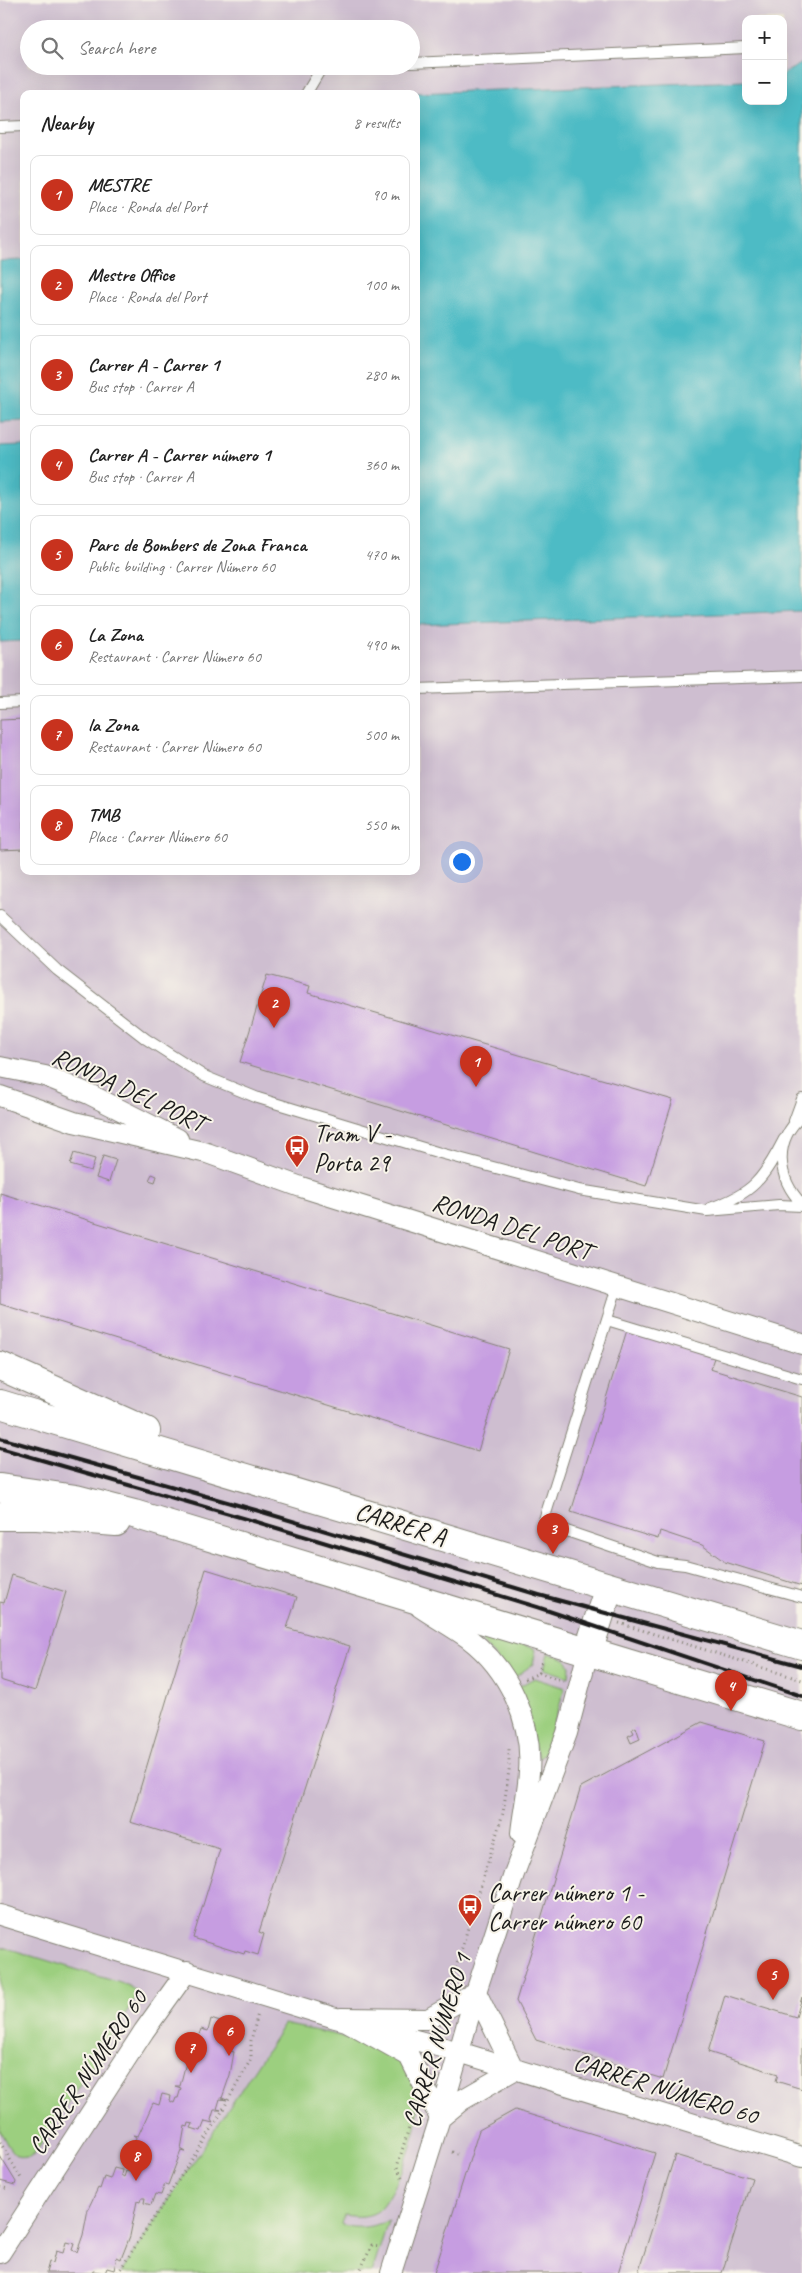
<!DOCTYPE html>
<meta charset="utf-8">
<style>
:root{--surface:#fff;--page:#f6f6f6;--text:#222;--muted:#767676;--line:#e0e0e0;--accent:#c8321e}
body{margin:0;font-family:Caveat,sans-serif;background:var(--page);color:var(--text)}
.controls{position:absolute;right:15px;top:15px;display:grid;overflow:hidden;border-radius:10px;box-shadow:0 5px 20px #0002}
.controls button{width:45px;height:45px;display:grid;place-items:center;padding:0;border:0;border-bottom:1px solid var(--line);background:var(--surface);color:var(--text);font:25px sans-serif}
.you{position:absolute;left:461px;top:861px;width:18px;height:18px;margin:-12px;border:4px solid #fff;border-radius:50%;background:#1a73e8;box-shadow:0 0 0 8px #1a73e833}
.badge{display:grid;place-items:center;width:32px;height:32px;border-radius:50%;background:var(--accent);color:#fff;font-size:16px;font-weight:700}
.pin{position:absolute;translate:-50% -41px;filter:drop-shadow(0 1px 2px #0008)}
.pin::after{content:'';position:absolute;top:26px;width:18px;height:15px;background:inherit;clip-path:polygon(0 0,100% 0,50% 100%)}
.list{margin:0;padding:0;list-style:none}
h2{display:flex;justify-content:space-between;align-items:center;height:65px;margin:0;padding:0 20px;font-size:21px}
h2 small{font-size:16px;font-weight:400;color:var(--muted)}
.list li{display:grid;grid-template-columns:32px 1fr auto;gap:15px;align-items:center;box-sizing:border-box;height:80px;margin:0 10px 10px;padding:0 10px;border:1px solid var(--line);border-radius:10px}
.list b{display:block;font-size:19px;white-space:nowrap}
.list p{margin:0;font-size:16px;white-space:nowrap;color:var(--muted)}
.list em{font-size:16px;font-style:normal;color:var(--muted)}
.icon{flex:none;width:28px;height:28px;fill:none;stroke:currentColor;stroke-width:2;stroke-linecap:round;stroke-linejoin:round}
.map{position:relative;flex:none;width:802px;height:2273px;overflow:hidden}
.search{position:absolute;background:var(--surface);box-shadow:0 5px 20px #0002;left:20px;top:20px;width:400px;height:55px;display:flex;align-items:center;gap:12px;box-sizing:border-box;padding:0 18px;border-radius:28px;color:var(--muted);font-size:19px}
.panel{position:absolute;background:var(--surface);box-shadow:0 5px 20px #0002;left:20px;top:90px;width:400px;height:785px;border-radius:10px}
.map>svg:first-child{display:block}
</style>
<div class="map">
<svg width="802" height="2273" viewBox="0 0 802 2273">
<rect width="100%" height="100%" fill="#f7f3e8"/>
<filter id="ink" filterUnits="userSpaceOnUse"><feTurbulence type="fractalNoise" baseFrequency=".02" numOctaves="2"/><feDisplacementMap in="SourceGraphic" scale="10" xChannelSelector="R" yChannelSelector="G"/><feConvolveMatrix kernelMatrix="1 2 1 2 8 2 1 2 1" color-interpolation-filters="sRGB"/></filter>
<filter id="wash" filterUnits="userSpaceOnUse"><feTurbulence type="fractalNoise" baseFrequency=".0096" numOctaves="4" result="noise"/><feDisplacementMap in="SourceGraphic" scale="20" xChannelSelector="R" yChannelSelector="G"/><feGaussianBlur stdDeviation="1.12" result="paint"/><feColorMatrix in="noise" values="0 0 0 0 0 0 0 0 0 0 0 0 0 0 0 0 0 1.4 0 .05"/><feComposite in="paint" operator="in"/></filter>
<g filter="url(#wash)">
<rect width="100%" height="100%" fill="#ede8ce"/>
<!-- industrial -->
<path fill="#cebed0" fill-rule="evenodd" d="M0 0H802V63L783 74V19H746V81L387 94H24V260L0 261ZM29 29H411V66H29Z
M24 421V445L0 446V422Z
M802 611V2273H0V642L24 641V871H416V625Z"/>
<!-- green -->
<path fill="#9ccf7f" stroke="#5c764e" d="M476 1631 536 1649 533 1664 514 1678 475 1634Z
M548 1653 566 1659 570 1666 569 1677 544 1669Z
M534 1678 565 1688 545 1752 540 1758 538 1757 518 1687Z
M0 1946 127 1985 139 1993 34 2155 29 2158C12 2160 7 2143 0 2131Z
M284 2024C318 2032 372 2038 399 2062 411 2073 418 2091 418 2106 420 2131 397 2191 380 2209 371 2218 355 2217 344 2215L341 2224C358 2230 371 2227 388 2221L372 2273H121Z"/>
<!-- water -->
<path fill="#4dbbc5" stroke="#346c70" d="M802 63V611L416 625V94H387L746 81V101H783V74Z
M24 260V421L0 422V261Z
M24 445V641L0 642V446Z"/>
<g id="blocks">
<!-- building -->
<path fill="#c69de1" d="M24 719V849L0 850V720Z
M267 975 310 986 308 993 673 1100 646 1186 240 1062Z
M74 1153 95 1159 91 1171 70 1165Z
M103 1156 116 1160 109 1182 96 1178Z
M152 1174 157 1176 155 1182 149 1180Z
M0 1193 509 1349 478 1451 0 1304Z
M627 1330 714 1358 710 1369 802 1397V1586L725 1562 702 1545 660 1531 658 1539 571 1512Z
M206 1569 297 1597 287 1628 350 1646 259 1932 264 1934 258 1955 245 1951 244 1954 193 1938 220 1849 130 1822Z
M12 1575 66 1592 35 1691 0 1680V1602L4 1603Z
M702 1722 765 1741 663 2079 536 2040 516 2001 581 1787Z
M636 1727 640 1739 631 1743 628 1736 634 1733 632 1729Z
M725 1995 796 2017 802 1997V2089L776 2081 778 2074 708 2052Z
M211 2019 220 2022 218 2026 223 2027 224 2023 237 2027H231L228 2037 234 2039 231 2051 234 2052 230 2075 222 2098 227 2100 220 2099 217 2109 221 2110H214L211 2120 213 2123 205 2121 201 2131 191 2128 193 2124 189 2123 188 2127 185 2126 181 2149 186 2152 181 2151 168 2185 165 2184 161 2195 155 2194 151 2205 144 2203 145 2198H141L140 2202 137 2201 130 2236 121 2259 117 2257 114 2270 107 2268 105 2273 93 2271V2273H46L49 2262 53 2263 56 2251 63 2253 66 2242 74 2244 72 2250 77 2252 83 2235 88 2209 98 2188 100 2189 104 2177 110 2179 114 2168 122 2170 121 2175 124 2177 126 2171 129 2172 136 2137 133 2135 138 2136 153 2103 159 2105 162 2094 171 2096 170 2101 174 2103 176 2098H178L181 2088 175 2086H180L189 2051 191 2052 194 2040 197 2041 201 2029 208 2031Z
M515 2110 655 2153 618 2273H434L479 2130Z
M675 2155 752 2178 722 2273H638Z
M0 2156 16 2182 15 2185 0 2181Z"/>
</g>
</g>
<g filter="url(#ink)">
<use href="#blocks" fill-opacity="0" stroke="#848275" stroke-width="1"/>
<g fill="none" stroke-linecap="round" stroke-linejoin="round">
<defs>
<path id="service" d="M411 63 746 48
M306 94 322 67 339 66
M0 127 24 126
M416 689 802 676
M0 703 24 702
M0 916 57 970 146 1039 204 1076 258 1098 440 1153 579 1190 707 1211 779 1205 802 1206
M802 1116C773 1141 777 1178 802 1204
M794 1121 802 1099
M710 1208C753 1194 764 1178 784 1139
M617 1287 543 1523 658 1562 685 1565 802 1597
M607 1320 802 1379"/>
<path id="minor" d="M0 1067 45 1076 89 1094 178 1139
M0 1096 74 1122 207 1153 301 1187 802 1344
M420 1607C436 1618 453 1627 468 1638 509 1669 533 1722 529 1772 528 1792 523 1813 521 1833
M0 1915 332 2017 459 2052 802 2157
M476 1992 514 2070 462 2100 440 2118 409 2056 341 2018 428 2019Z
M0 2253 144 2031 187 1971
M391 2273 440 2118 476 1992 514 1874 567 1733 588 1652"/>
<path id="secondary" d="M0 1366 146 1431
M0 1404 802 1645
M0 1488 76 1499 134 1514 802 1716
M0 1516H37L116 1522
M588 1652 609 1587"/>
</defs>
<!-- service casing -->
<use href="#service" stroke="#848275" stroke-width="12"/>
<!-- minor casing -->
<use href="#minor" stroke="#848275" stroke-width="22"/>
<!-- secondary casing -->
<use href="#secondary" stroke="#848275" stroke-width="30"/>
<!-- path -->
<path stroke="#848275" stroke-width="3" stroke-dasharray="1 4" stroke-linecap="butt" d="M619 1623 802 1680
M539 1673 542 1660
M525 1679 539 1673 563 1681
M450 1987 503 1813 509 1770V1749
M0 2142 22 2180
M452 2152 457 2154
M402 2177 397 2167 415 2108
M0 2187 8 2189
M118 2273 215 2124 251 2059V2041L258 2013
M359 2273 372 2245 381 2246"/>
<!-- service -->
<use href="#service" stroke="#fff" stroke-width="10"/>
<!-- minor -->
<use href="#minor" stroke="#fff" stroke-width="20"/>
<!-- secondary -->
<use href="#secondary" stroke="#fff" stroke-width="28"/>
<!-- rail -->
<path stroke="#1c1c1c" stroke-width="4" d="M0 1438 259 1511 539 1595 802 1666
M0 1448 257 1522 537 1607 802 1696"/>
</g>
</g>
<!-- icons -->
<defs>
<symbol id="bus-pin" viewBox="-11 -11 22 30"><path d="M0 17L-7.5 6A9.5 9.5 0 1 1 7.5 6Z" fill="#c8321e" stroke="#f7f3e8"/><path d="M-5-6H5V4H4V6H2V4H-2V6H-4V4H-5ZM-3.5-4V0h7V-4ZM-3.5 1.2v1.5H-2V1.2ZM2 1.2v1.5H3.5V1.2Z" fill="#fff"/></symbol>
</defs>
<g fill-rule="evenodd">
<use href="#bus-pin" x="283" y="1133" width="28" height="38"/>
<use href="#bus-pin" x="456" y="1892" width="28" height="38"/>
</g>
<g text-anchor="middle" stroke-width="4" stroke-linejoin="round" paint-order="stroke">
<!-- street labels -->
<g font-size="25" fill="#1c1c1c" stroke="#f7f3e8">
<text transform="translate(129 1089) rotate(25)" y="9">RONDA DEL PORT</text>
<text transform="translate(512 1226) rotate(18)" y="9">RONDA DEL PORT</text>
<text transform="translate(401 1523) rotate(17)" y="9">CARRER A</text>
<text transform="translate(436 2040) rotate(-73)" y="9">CARRER NÚMERO 1</text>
<text transform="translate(87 2072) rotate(-56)" y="9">CARRER NÚMERO 60</text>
<text transform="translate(666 2088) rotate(17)" y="9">CARRER NÚMERO 60</text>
</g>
<!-- poi labels -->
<g font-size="25" fill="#1c1c1c" stroke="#f7f3e8" text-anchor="start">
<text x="314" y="1142">Tram V -<tspan x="314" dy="29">Porta 29</tspan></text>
<text x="488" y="1901">Carrer número 1 -<tspan x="488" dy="29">Carrer número 60</tspan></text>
</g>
</g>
</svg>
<div class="controls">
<button>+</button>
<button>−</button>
</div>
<div class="you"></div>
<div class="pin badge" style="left:476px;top:1087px">1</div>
<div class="pin badge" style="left:274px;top:1028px">2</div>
<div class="pin badge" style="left:553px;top:1554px">3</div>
<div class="pin badge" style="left:731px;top:1711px">4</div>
<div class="pin badge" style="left:773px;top:2000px">5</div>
<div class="pin badge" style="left:229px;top:2056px">6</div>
<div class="pin badge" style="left:191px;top:2073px">7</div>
<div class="pin badge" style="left:136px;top:2181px">8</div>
<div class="search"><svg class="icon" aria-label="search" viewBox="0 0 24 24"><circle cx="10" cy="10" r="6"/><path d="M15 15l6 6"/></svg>Search here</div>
<section class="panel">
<h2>Nearby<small>8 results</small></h2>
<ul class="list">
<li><span class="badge">1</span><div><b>MESTRE</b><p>Place · Ronda del Port</p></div><em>90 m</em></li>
<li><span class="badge">2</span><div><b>Mestre Office</b><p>Place · Ronda del Port</p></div><em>100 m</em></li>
<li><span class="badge">3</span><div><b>Carrer A - Carrer 1</b><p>Bus stop · Carrer A</p></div><em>280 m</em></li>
<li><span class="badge">4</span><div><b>Carrer A - Carrer número 1</b><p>Bus stop · Carrer A</p></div><em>360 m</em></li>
<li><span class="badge">5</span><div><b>Parc de Bombers de Zona Franca</b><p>Public building · Carrer Número 60</p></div><em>470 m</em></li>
<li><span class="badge">6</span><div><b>La Zona</b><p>Restaurant · Carrer Número 60</p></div><em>490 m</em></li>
<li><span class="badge">7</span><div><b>la Zona</b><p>Restaurant · Carrer Número 60</p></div><em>500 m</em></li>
<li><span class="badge">8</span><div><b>TMB</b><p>Place · Carrer Número 60</p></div><em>550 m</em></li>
</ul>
</section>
</div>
